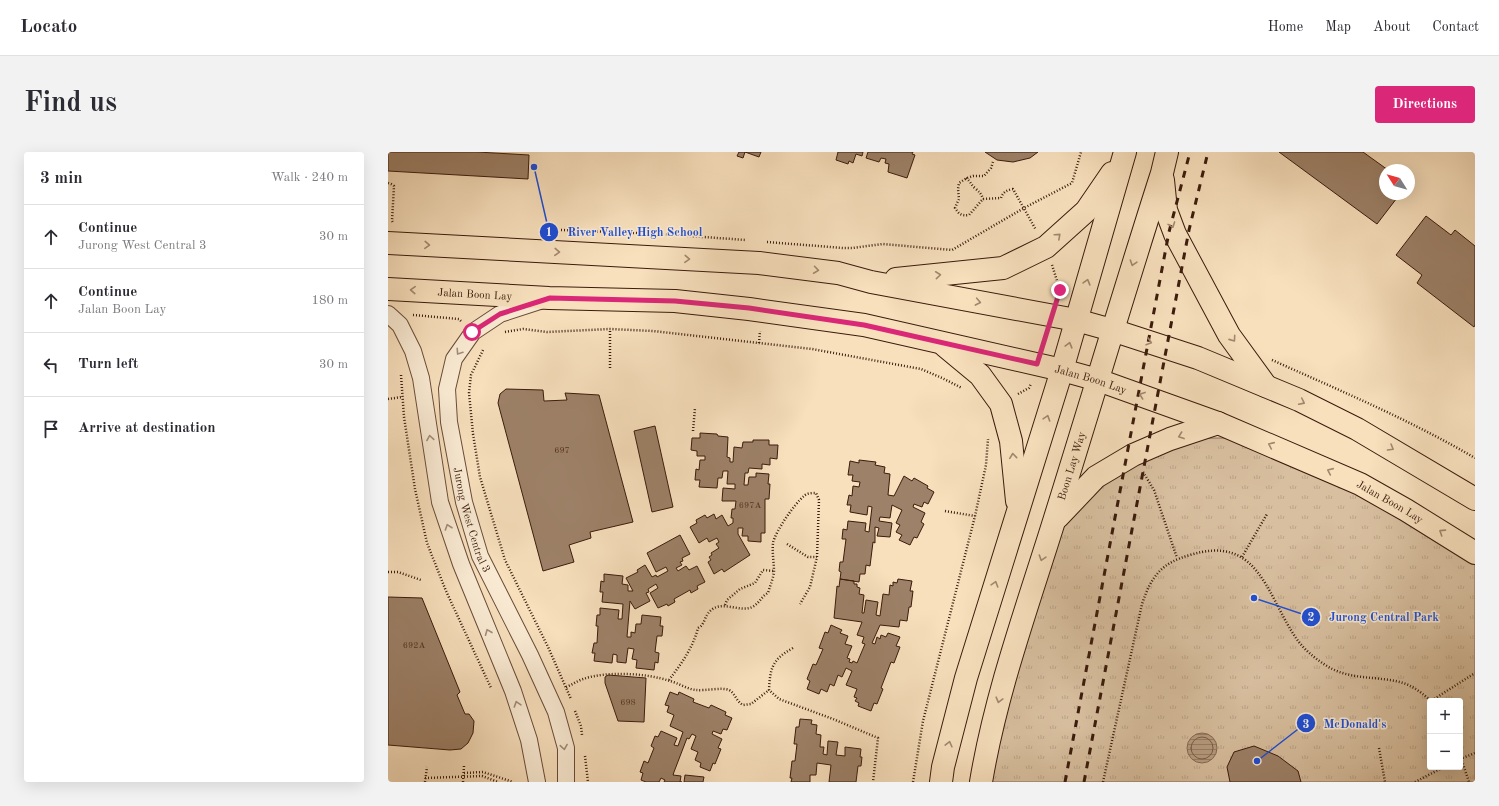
<!DOCTYPE html>
<meta charset="utf-8">
<style>
:root{--surface:#fff;--page:#f2f2f3;--text:#2b2b33;--muted:#7c7c81;--line:#e1e1e2;--accent:#db2777}
body{margin:0;font-family:"Old Standard TT",serif;background:var(--page);color:var(--text)}
.controls{position:absolute;right:12px;bottom:12px;display:grid;overflow:hidden;border-radius:4px;box-shadow:0 4px 16px #0002}
.controls button{width:36px;height:36px;display:grid;place-items:center;padding:0;border:0;border-bottom:1px solid var(--line);background:var(--surface);color:var(--text);font:20px sans-serif}
.compass{position:absolute;left:991px;top:12px;width:36px;height:36px;border-radius:50%;background:var(--surface);box-shadow:0 4px 16px #0002;rotate:307deg}
.stop{position:absolute;width:12px;height:12px;margin:-9px;border:3px solid #db2777;border-radius:50%;background:#fff}
.stop.end{background:#db2777;border-color:#fff;box-shadow:0 1px 4px #0008}
.list{margin:0;padding:0;list-style:none}
h2{display:flex;justify-content:space-between;align-items:center;height:52px;margin:0;padding:0 16px;font-size:17px}
h2 small{font-size:13px;font-weight:400;color:var(--muted)}
.list li{display:grid;grid-template-columns:26px 1fr auto;gap:12px;align-items:center;box-sizing:border-box;height:64px;padding:0 16px;border-top:1px solid var(--line)}
.list b{display:block;font-size:15px;white-space:nowrap}
.list p{margin:0;font-size:13px;white-space:nowrap;color:var(--muted)}
.list em{font-size:13px;font-style:normal;color:var(--muted)}
.icon{flex:none;width:22px;height:22px;fill:none;stroke:currentColor;stroke-width:2;stroke-linecap:round;stroke-linejoin:round}
.map{position:relative;flex:none;width:1087px;height:630px;overflow:hidden;border-radius:4px}
header{display:flex;align-items:center;gap:24px;box-sizing:border-box;height:56px;padding:0 20px;background:var(--surface);border-bottom:1px solid var(--line)}
header strong{font-size:19px}
nav{display:flex;gap:22px;margin-inline-start:auto;font-size:14px}
.intro{display:flex;align-items:center;justify-content:space-between;box-sizing:border-box;height:96px;padding:0 24px}
h1{margin:0;font-size:28px}
.button{padding:10px 18px;border-radius:4px;background:var(--accent);color:#fff;font-size:14px;font-weight:700}
main{display:flex;gap:24px;padding:0 24px}
aside{flex:1;background:var(--surface);border-radius:4px;box-shadow:0 4px 16px #0002}
.map>svg:first-child{display:block}
</style>
<header>
<strong>Locato</strong>
<nav><a>Home</a><a>Map</a><a>About</a><a>Contact</a></nav>
</header>
<div class="intro"><h1>Find us</h1><a class="button">Directions</a></div>
<main>
<aside>
<h2>3 min<small>Walk · 240 m</small></h2>
<ul class="list">
<li><svg class="icon" aria-label="ahead" viewBox="0 0 24 24"><path d="M12 20V5M6 11l6-6 6 6"/></svg><div><b>Continue</b><p>Jurong West Central 3</p></div><em>30 m</em></li>
<li><svg class="icon" aria-label="ahead" viewBox="0 0 24 24"><path d="M12 20V5M6 11l6-6 6 6"/></svg><div><b>Continue</b><p>Jalan Boon Lay</p></div><em>180 m</em></li>
<li><svg class="icon" aria-label="left" viewBox="0 0 24 24"><path d="M17 20v-9H6M10 6l-5 5 5 5"/></svg><div><b>Turn left</b></div><em>30 m</em></li>
<li><svg class="icon" aria-label="arrive" viewBox="0 0 24 24"><path d="M6 21V4h12l-3 4 3 4H6"/></svg><div><b>Arrive at destination</b></div></li>
</ul>
</aside>
<div class="map">
<svg width="1087" height="630" viewBox="0 0 1087 630">
<defs>
<pattern id="grass-tufts" width="24" height="20" patternUnits="userSpaceOnUse"><rect width="24" height="20" fill="#d8bf9f"/><path d="M3 7l-1-3M5 7V3M7 7l1-3M15 17l-1-3M17 17v-4M19 17l1-3" fill="none" stroke="#baa488"/></pattern>
<pattern id="water-rules" width="6" height="5" patternUnits="userSpaceOnUse"><rect width="6" height="5" fill="#b89d81"/><path d="M0 2.5h6" fill="none" stroke="#977f68"/></pattern>
</defs>
<rect width="100%" height="100%" fill="#f8e0bd"/>
<filter id="stains"><feTurbulence type="fractalNoise" baseFrequency=".005" numOctaves="4"/><feColorMatrix values="0 0 0 0 .2 0 0 0 0 .09 0 0 0 0 .02 0 0 0 .5 -.17"/></filter>
<radialGradient id="worn" r=".72"><stop offset=".6" stop-color="#630" stop-opacity="0"/><stop offset="1" stop-color="#630" stop-opacity=".3"/></radialGradient>
<!-- grass -->
<path fill="url(#grass-tufts)" stroke="#8a6d56" fill-rule="evenodd" d="M812 286H850L962 336 1087 411V630H595L668 370 711 327ZM1042 549H1072V615H1042Z"/>
<!-- water -->
<path fill="url(#water-rules)" stroke="#866952" d="M799 596a15 15 0 1 1 30 0a15 15 0 1 1-30 0Z"/>
<g fill="none" stroke-linecap="round" stroke-linejoin="round">
<!-- shore -->
<path stroke="#7a5c46" stroke-width="1" d="M803 596a11 11 0 1 1 22 0a11 11 0 1 1-22 0Z"/>
</g>
<!-- building -->
<path fill="#9d8168" stroke="#3b1b0c" d="M0 0H89L141 3 140 27 0 19Z
M351 0H373L371 5 357 0 355 6 349 4Z
M450 0H475L474 4 468 2 465 11 461 9 460 12 448 8Z
M480 0H525L524 2 527 3 519 26 500 20 501 12 497 11 498 7 493 6 491 10 478 6Z
M597 0H650L642 6 625 10 609 8Z
M891 0H975L1000 18H997V42H1012L989 72Z
M1038 64 1063 83 1067 78 1087 94V173L1086 175 1029 131 1034 123 1008 103Z
M118 237 155 238 156 249 179 248 177 241 211 243 245 370 202 380 203 386 181 393 186 410 155 419 110 251 112 242Z
M267 274 285 355 264 360 246 279Z
M312 281 329 282 330 284 340 285 339 305 342 306V310H345L346 295 354 296 355 290H365V288H381V293H390L389 307 382 306V313L374 312V317L361 316 360 321H357L356 333H360L361 325H368V321L381 322 380 332H382L381 347H377V381H373V390L360 389V384H354L355 376H350V382L362 403 336 420 334 417 326 422 320 410 323 408 321 405 324 403 323 401 331 396 328 392 331 390 329 386 321 390 319 386 311 391 302 375 309 371 308 368 317 363 319 366 326 362 328 367 334 363 340 374 345 371V366H343L344 357H347L348 349H334L335 336 347 337V332H339L340 319H335L334 326H330L329 336 311 335 312 328H307L308 317 311 318 312 308H317V304H309V299L303 298 304 286H312Z
M471 308 488 310 487 313 497 315 496 321 502 322 500 343 506 344 516 324 524 329 526 326 540 334 539 336 546 340 540 352 536 350 534 355 526 352 525 355 537 361 533 370 536 372 529 386 526 385 522 393 511 388 514 383 508 380 512 373 508 371 514 358 504 353 502 366 492 365 491 369 504 371 502 385 489 384 491 376 487 375V391L485 390 482 414 478 413 477 422H472L471 430 452 427 453 420 451 419 452 410H455L458 387H454L455 377 459 378 460 369 478 371 477 379 481 380 484 355 480 354 479 363 462 360 463 353H459L461 343 464 344 465 334 471 335 472 330 464 329 465 323H460L462 309 471 311Z
M292 383 302 402 294 406 295 409 292 410 294 413 288 416 290 419 298 414 301 418 309 414 317 430 309 434 310 437 303 441 302 438 286 447 287 450 280 454 279 452 270 456 262 441 270 436 268 432 260 437 261 440 258 441 262 449 247 457 242 449 239 485H243V480L247 481 248 472H253L254 463 273 465 272 474H275L274 484H269L267 500 271 501 270 511 267 510 266 518 248 516 249 508 244 507 246 497 240 496 238 511 229 510V503L225 502 224 511 206 509 207 501H204L206 491H209L210 474H208L209 463H212V456L231 458 230 467H234L235 452 214 450 215 440H212L213 429 216 430V422L235 424 234 432 240 433V439H245L238 426 250 420 249 418 257 413 264 425 268 423 269 425 280 419 278 415 268 420 259 401Z
M452 427 466 429V432H469V435L472 436 471 442 476 443 474 461H476L478 448 490 450 488 463 492 464 495 442 501 443 502 433 505 434V430L509 431 510 427 524 429 522 439H525L523 455H521L519 469 512 468 511 475 492 473 484 491 487 492 489 485 492 487 493 483 498 485 500 481 512 485 508 494 512 495 506 511 503 510 493 536 495 537 489 552 486 551 483 559 470 554 471 551 467 549 469 546 466 545 469 537 458 533 464 519 458 516 454 525 450 523 446 534 442 532 439 540 433 537 431 542 419 537 422 529 419 527 425 512 428 513 435 497 431 496 437 480 440 481 443 473 454 478 452 481 460 484 457 492 464 494 459 506 462 507 461 510 464 511 465 509 469 511 477 492 474 491 476 485 469 483 474 470 446 466 449 434 451 435Z
M0 445 34 446 72 540 69 543 77 562H81L86 569 85 581 80 591 73 597 62 598 0 593Z
M220 523 258 526 256 570 230 569 217 531V525Z
M282 540 290 543 291 540 306 547 305 550 321 556 323 553 338 560 337 563 344 566 339 578 335 577 333 582 325 579 324 582 334 587 330 596 333 597 327 612 325 611 322 619 312 615 313 611 307 608 310 600 303 597 308 584 304 582 301 587 299 586 286 620 285 623 293 624 292 630H294H276L277 628 273 626 271 630H258L253 628 255 621 252 620 256 609 260 611 266 596 263 594 267 584 270 585 273 579 289 586 286 593 290 594 295 580 282 574 286 563 279 560 281 554 277 553Z
M412 567 424 568 423 572 429 573 428 582 433 583 432 595H436L435 602 439 603 440 589 450 590 448 603 457 604V595L473 597 472 605H474L473 614H470L468 630H441L443 613 429 611 428 623H422V630H403L404 626H402L404 609H407L409 592H406L408 575H411Z
M866 594 890 604 910 619 913 630H842L839 615 846 600Z
M297 623 316 625 315 630H296Z"/>
<g fill="none" stroke-linecap="round" stroke-linejoin="round">
<defs>
<g id="minor">
<path id="s1" d="M152 149 112 162 85 180 66 207 59 237 61 270 76 350 92 404 142 503 168 560 178 596V630"/>
<path d="M0 162 12 173 25 199 33 226 52 350 73 412 125 539 141 588 149 630"/>
</g>
<g id="primary">
<path d="M775 28 778 58 787 82 841 183 878 234"/>
<path d="M0 91 371 111 450 121 483 130 688 168 724 178 810 206 911 248 969 277 1087 347"/>
<path d="M508 127 615 116 658 95 698 59 724 21"/>
<path id="s2" d="M0 137 161 146 287 149 361 157 476 173 674 218 710 228 830 271 972 332 1018 358 1087 401"/>
<path d="M557 194 592 223 613 252 623 289 629 349"/>
<path d="M670 365 708 325 745 303 782 287 830 271"/>
<path d="M553 630 555 615 578 526 674 218 737 0"/>
<path id="s3" d="M593 630C608 540 640 453 667 366 703 251 737 136 774 21L779 0"/>
</g>
</defs>
<!-- minor casing -->
<use href="#minor" stroke="#6a4c38" stroke-width="18"/>
<!-- primary casing -->
<use href="#primary" stroke="#3b1b0c" stroke-width="24"/>
<!-- path -->
<path stroke="#3b1b0c" stroke-width="2.5" stroke-dasharray="1 2" stroke-linecap="butt" d="M605 10 603 16 596 24H585L579 26 571 31 570 37 571 47 567 56C571 62 573 64 581 63L595 47 613 46C615 40 619 38 625 37L648 78
M578 26C583 30 583 33 587 36 591 40 593 41 595 47
M0 31 3 32 6 34 4 69 5 71
M173 78 273 82 358 88
M379 90 455 96H464L495 92 564 98 636 56 684 31 693 0
M664 113 672 138 670 145
M25 163 71 167 73 169
M117 180 135 177 159 180 222 177 265 179 424 197 533 217 554 226 574 236
M371 191 372 179
M654 194 658 182
M95 198 83 223 81 241 85 282 92 325 117 408 160 495 183 547
M884 208C953 239 1022 268 1087 306
M222 216V177
M13 223 16 265 27 337 39 391 58 439 103 536
M630 242 641 236 643 232
M0 247 14 245
M305 279 307 256
M755 320 766 338 789 406
M557 359 587 364
M399 392 420 405H429
M854 405 879 362
M0 420H10L33 428
M337 453 339 448 352 437 367 431 375 418 386 419
M405 496C385 507 382 515 381 538L391 547 445 567 490 586 485 630
M281 528C293 512 305 496 310 476L313 474C316 471 317 466 319 463 331 444 352 463 366 454 372 450 374 444 380 441 382 434 385 427 386 420 386 410 384 401 385 391 387 380 407 351 416 344 419 341 424 341 428 341L431 348 429 405 422 435 412 452
M178 535C184 533 189 529 195 527 219 519 258 521 282 529 290 531 299 537 308 538 317 539 334 535 341 538 347 541 348 549 355 553L363 552 381 538
M187 559 193 574 194 583
M991 596 997 630
M1072 603 1081 630
M197 604 200 630
M1072 607 1087 601
M76 621 95 620 125 630
M37 626 94 624 110 630
M37 630 39 615
M75 630 76 614
M525 630 535 569 587 364 598 313 600 287
M715 630 754 452C763 425 773 411 802 403 869 382 878 440 906 483 914 496 926 506 939 514 961 528 988 524 1012 530 1024 533 1034 541 1043 549L1087 521
M1027 630 1056 615"/>
<!-- minor -->
<use href="#minor" stroke="#faebd4" stroke-width="16"/>
<!-- primary -->
<use href="#primary" stroke="#f8e0bd" stroke-width="22"/>
<!-- rail -->
<path stroke="#3b1b0c" stroke-width="3" stroke-dasharray="7 7" stroke-linecap="butt" d="M677 630 781 80 802 0
M696 630 801 78 820 0"/>
</g>
<!-- one-way arrows -->
<defs><path id="oneway-chevron" d="M-2-3.5L2.5 0L-2 3.5" fill="none" stroke-width="1.6" stroke-linecap="round" stroke-linejoin="round"/></defs>
<g stroke="#a3876d">
<use href="#oneway-chevron" transform="translate(784 73) rotate(70)"/>
<use href="#oneway-chevron" transform="translate(670 84) rotate(-42)"/>
<use href="#oneway-chevron" transform="translate(39 93) rotate(3)"/>
<use href="#oneway-chevron" transform="translate(169 100) rotate(3)"/>
<use href="#oneway-chevron" transform="translate(299 107) rotate(3)"/>
<use href="#oneway-chevron" transform="translate(745 111) rotate(108)"/>
<use href="#oneway-chevron" transform="translate(428 118) rotate(8)"/>
<use href="#oneway-chevron" transform="translate(550 123) rotate(-6)"/>
<use href="#oneway-chevron" transform="translate(699 130) rotate(-74)"/>
<use href="#oneway-chevron" transform="translate(25 138) rotate(-177)"/>
<use href="#oneway-chevron" transform="translate(590 150) rotate(11)"/>
<use href="#oneway-chevron" transform="translate(845 187) rotate(55)"/>
<use href="#oneway-chevron" transform="translate(761 190) rotate(18)"/>
<use href="#oneway-chevron" transform="translate(681 193) rotate(-75)"/>
<use href="#oneway-chevron" transform="translate(754 243) rotate(-160)"/>
<use href="#oneway-chevron" transform="translate(914 250) rotate(26)"/>
<use href="#oneway-chevron" transform="translate(659 266) rotate(-72)"/>
<use href="#oneway-chevron" transform="translate(793 284) rotate(160)"/>
<use href="#oneway-chevron" transform="translate(883 293) rotate(-156)"/>
<use href="#oneway-chevron" transform="translate(1003 296) rotate(30)"/>
<use href="#oneway-chevron" transform="translate(625 304) rotate(-96)"/>
<use href="#oneway-chevron" transform="translate(942 319) rotate(-156)"/>
<use href="#oneway-chevron" transform="translate(1054 380) rotate(-147)"/>
<use href="#oneway-chevron" transform="translate(654 406) rotate(108)"/>
<use href="#oneway-chevron" transform="translate(607 432) rotate(-73)"/>
<use href="#oneway-chevron" transform="translate(611 548) rotate(105)"/>
<use href="#oneway-chevron" transform="translate(561 592) rotate(-76)"/>
</g>
<g stroke="#a48d7a">
<use href="#oneway-chevron" transform="translate(71 200) rotate(124)"/>
<use href="#oneway-chevron" transform="translate(42 286) rotate(-99)"/>
<use href="#oneway-chevron" transform="translate(60 375) rotate(-109)"/>
<use href="#oneway-chevron" transform="translate(100 480) rotate(-112)"/>
<use href="#oneway-chevron" transform="translate(129 552) rotate(-108)"/>
<use href="#oneway-chevron" transform="translate(176 595) rotate(81)"/>
</g>
<g fill="none" stroke-linecap="round" stroke-linejoin="round">
<!-- route -->
<path stroke="#db2777" stroke-width="5" d="M84 180 112 162 162 146 287 149 361 156 476 173 649 212 672 138"/>
</g>
<g text-anchor="middle" stroke-width="3" stroke-linejoin="round" paint-order="stroke">
<!-- number labels -->
<g font-size="9" fill="#543423">
<text x="174" y="301">697</text>
<text x="362" y="356">697A</text>
<text x="26" y="496">692A</text>
<text x="240" y="553">698</text>
</g>
<!-- street labels -->
<g font-size="11" fill="#3b1b0c" stroke="#faebd4">
<text dy="4" stroke="none"><textPath href="#s2" startOffset="87">Jalan Boon Lay</textPath></text>
<text dy="4" stroke="none"><textPath href="#s2" startOffset="711">Jalan Boon Lay</textPath></text>
<text dy="4" stroke="none"><textPath href="#s3" startOffset="329">Boon Lay Way</textPath></text>
<text dy="4" stroke="none"><textPath href="#s2" startOffset="1035">Jalan Boon Lay</textPath></text>
<text dy="4" stroke="none"><textPath href="#s1" startOffset="272">Jurong West Central 3</textPath></text>
</g>
</g>
<!-- callouts -->
<path fill="none" stroke="#1d4ed8" stroke-width="1.5" d="M146 15L161 80M866 446L923 465M869 609L918 571"/>
<g fill="#1d4ed8" stroke="#faebd4" stroke-width="1.5">
<circle cx="146" cy="15" r="4"/>
<circle cx="866" cy="446" r="4"/>
<circle cx="869" cy="609" r="4"/>
<circle cx="161" cy="80" r="10"/>
<circle cx="923" cy="465" r="10"/>
<circle cx="918" cy="571" r="10"/>
</g>
<g font-size="12" text-anchor="middle" font-weight="bold" fill="#fff">
<text x="161" y="84">1</text>
<text x="923" y="469">2</text>
<text x="918" y="576">3</text>
</g>
<g font-size="12" text-anchor="middle" font-weight="bold" fill="#1d4ed8" stroke="#faebd4" stroke-width="3" stroke-linejoin="round" paint-order="stroke">
<text x="247" y="84">River Valley High School</text>
<text x="996" y="469">Jurong Central Park</text>
<text x="967" y="576">McDonald's</text>
</g>
<rect width="100%" height="100%" filter="url(#stains)"/>
<rect width="100%" height="100%" fill="url(#worn)"/>
</svg>
<div class="controls">
<button>+</button>
<button>−</button>
</div>
<svg class="compass" viewBox="-18 -18 36 36"><path d="M0-13l5 13h-10z" fill="#e53935"/><path d="M0 13l5-13h-10z" fill="#7c7c81"/></svg>
<div class="stop" style="left:84px;top:180px"></div>
<div class="stop end" style="left:672px;top:138px"></div>
</div>
</main>
